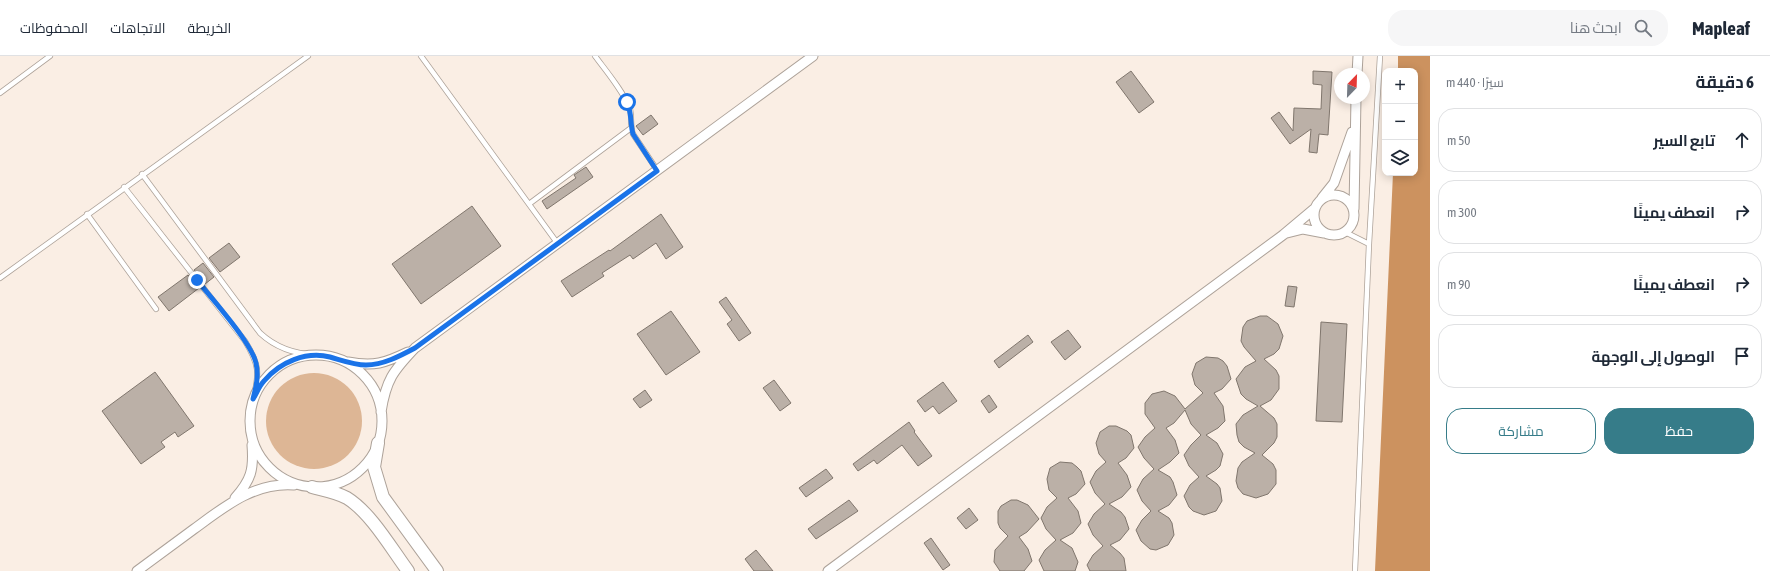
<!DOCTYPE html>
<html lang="ar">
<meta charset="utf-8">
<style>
:root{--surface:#fff;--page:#f6f6f7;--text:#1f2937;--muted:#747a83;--line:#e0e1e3;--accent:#367c89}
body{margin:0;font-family:"Asap Condensed",Cairo,sans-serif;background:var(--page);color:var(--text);direction:rtl}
.controls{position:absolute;right:12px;top:12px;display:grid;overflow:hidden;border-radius:8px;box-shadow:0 2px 10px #0003}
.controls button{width:36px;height:36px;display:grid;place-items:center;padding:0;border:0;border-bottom:1px solid var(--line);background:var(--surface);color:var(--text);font:20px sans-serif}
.compass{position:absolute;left:1334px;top:12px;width:36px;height:36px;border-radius:50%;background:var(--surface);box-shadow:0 2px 10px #0003;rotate:23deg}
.stop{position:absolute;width:12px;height:12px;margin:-9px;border:3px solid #1a73e8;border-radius:50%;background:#fff}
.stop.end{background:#1a73e8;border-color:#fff;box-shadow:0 1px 4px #0008}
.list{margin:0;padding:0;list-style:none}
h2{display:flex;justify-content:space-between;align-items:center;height:52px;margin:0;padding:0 16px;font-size:17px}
h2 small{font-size:13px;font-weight:400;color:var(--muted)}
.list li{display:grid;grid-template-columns:26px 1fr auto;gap:12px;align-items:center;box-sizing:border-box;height:64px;margin:0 8px 8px;padding:0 8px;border:1px solid var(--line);border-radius:16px}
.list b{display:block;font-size:15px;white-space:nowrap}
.list em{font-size:13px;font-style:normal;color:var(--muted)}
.actions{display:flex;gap:8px;padding:12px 16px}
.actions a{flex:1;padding:9px 0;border:1px solid var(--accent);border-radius:16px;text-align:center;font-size:14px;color:var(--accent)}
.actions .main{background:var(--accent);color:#fff}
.icon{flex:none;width:22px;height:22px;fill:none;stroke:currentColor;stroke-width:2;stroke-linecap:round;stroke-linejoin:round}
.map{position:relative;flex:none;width:1430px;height:515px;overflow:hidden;direction:ltr}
header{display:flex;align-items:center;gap:24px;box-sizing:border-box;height:56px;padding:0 20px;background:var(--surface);border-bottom:1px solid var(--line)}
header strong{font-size:19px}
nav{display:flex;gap:22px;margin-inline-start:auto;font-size:14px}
.search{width:280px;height:36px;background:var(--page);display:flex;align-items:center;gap:10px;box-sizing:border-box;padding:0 14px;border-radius:16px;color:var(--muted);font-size:15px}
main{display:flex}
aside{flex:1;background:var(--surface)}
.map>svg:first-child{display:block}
</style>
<header>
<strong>Mapleaf</strong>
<div class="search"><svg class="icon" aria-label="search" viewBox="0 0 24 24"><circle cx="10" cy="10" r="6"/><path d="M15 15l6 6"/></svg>ابحث هنا</div>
<nav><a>الخريطة</a><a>الاتجاهات</a><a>المحفوظات</a></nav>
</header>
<main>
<aside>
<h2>6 دقيقة<small>سيرًا · 440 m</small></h2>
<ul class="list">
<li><svg class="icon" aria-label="ahead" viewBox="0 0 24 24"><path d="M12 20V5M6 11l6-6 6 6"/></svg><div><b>تابع السير</b></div><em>50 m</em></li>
<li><svg class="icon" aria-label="right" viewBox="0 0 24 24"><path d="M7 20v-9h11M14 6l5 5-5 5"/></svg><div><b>انعطف يمينًا</b></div><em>300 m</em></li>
<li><svg class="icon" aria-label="right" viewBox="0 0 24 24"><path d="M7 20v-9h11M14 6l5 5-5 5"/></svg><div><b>انعطف يمينًا</b></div><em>90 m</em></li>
<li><svg class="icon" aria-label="arrive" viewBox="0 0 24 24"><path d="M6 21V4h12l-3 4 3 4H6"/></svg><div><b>الوصول إلى الوجهة</b></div></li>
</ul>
<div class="actions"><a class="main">حفظ</a><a>مشاركة</a></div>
</aside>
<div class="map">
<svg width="1430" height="515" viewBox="0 0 1430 515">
<rect width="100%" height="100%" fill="#faeee4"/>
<!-- green -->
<path fill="#ddb695" d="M266 365a48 48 0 1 1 96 0a48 48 0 1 1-96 0Z"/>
<!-- water -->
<path fill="#cc925f" d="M1398 0H1430V515H1375L1393 117H1415V15H1398Z"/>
<!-- building -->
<path fill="#bbb0a7" stroke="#80766d" d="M1131 15 1154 46 1139 57 1116 26Z
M1313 15 1332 16 1328 79 1319 78 1317 97 1309 96 1311 73 1290 88 1271 62 1279 56 1293 75 1294 52 1321 53 1322 29 1313 28Z
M651 59 658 68 643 79 636 70Z
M586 111 593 121 547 153 542 145 576 122 574 119Z
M472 150 501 190 421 248 392 208Z
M661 158 683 191 666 203 656 187 633 203 630 199 602 217 604 220 572 241 561 225 609 194 610 195Z
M229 187 240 201 220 216 209 202Z
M203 207 214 221 205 228 194 214Z
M188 219 199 232 169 255 158 241Z
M1288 230 1297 231 1294 251 1285 250Z
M726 241 751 277 739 285 727 268 732 264 719 246Z
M671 255 700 296 666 319 637 278Z
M1260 260H1267L1278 268 1283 280 1279 293 1274 298 1264 303 1276 314 1279 320V333L1271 344 1260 350 1274 362 1277 368V381L1274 387 1262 399 1273 408 1276 414V428L1268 438 1256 442 1243 438 1238 432 1236 425 1238 412 1242 406 1255 397 1244 391 1239 386 1237 379 1236 368 1243 359 1258 350 1246 343 1241 338 1236 323 1245 311 1256 305 1244 291 1241 285 1243 271 1247 265Z
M1321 266 1347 268 1342 366 1316 365Z
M1068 274 1081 291 1065 304 1051 286Z
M1028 279 1033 286 999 312 994 305Z
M1206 301 1218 302 1223 305 1227 310 1231 323 1222 333 1214 337 1223 350 1225 365 1218 372 1206 379 1217 387 1223 398 1220 410 1216 414 1206 420 1217 428 1220 432 1222 445 1216 455 1204 459 1193 455 1189 451 1184 440 1190 429 1199 421 1189 410 1184 399 1191 389 1201 379 1191 368 1185 354 1174 367 1166 372 1175 384 1179 397 1170 406 1158 414 1170 421 1173 426 1177 439 1169 449 1158 455 1169 462 1172 467 1174 479 1168 489 1156 494 1150 493 1141 485 1136 474 1142 464 1151 455 1142 445 1137 434 1143 423 1154 413 1144 402 1138 391 1145 381 1155 372 1145 358V347L1152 338 1164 335 1175 340 1185 353 1203 337 1195 329 1192 318 1196 307Z
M155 316 194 370 178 381 175 376 161 386 165 391 141 408 102 355Z
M774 324 791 347 780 355 763 332Z
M943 326 957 345 939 358 933 350 925 356 917 345Z
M645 334 652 344 640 352 633 343Z
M989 339 997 351 989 357 981 345Z
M909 366 915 375 914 376 932 400 918 410 902 389 877 408 874 404 858 415 853 408Z
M1109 370H1116L1127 375 1131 379 1134 392 1126 402 1118 407 1127 419 1131 431 1122 441 1109 448 1121 456 1125 461 1129 473 1120 484 1110 489 1120 497 1124 502 1126 515H1090L1087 509 1093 499 1103 490 1093 479 1088 468 1094 458 1105 448 1095 437 1090 426 1096 415 1106 406 1099 398 1096 387 1100 376Z
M1060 406 1072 407 1077 411 1081 415 1085 428 1076 438 1068 442 1078 455 1081 467 1073 477 1060 484 1072 492 1078 506 1075 515H1044L1039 504 1045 494 1056 484 1046 473 1041 462 1047 451 1057 442 1049 434 1047 423 1050 412Z
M826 413 833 422 806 441 799 432Z
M849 444 858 455 816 483 808 473Z
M1011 444H1017L1028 449 1039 463 1027 476 1019 481 1028 493 1032 505 1024 515H1000L994 506 995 494 1008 480 1000 472 998 467V455L1001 450Z
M969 452 978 464 966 473 957 462Z
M931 482 950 509 943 514 924 487Z
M756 494 773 515H754L745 503Z"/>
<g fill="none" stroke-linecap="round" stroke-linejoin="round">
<defs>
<path id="service" d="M421 0 558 188
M595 0C606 15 624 36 630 53 632 61 630 70 633 78L657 114
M0 37 50 0
M142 118 260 277C276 292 294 298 316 299
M124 131 245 285C259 308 260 317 253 343
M529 148 631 72
M87 158 156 253
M1345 176 1369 188
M0 222 308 0
M1355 515 1369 188 1380 0"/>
<path id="minor" d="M1357 18 1358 0
M1314 159a20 20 0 1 1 40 0a20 20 0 1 1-40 0Z
M1322 142 1334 127 1352 76
M1354 153 1356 42
M1287 177 1303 173 1324 177
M250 365a66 66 0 1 1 132 0a66 66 0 1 1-132 0Z
M348 306C374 311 385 307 408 296
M381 356C386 324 393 315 415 292L813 0
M235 442C251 424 254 414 252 389
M137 515C156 501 175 487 194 473 224 451 254 426 294 429
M828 515 1283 179 1314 153"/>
<path id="tertiary" d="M378 387 374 411 383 441 437 515
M312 431C323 434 336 436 347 442 371 457 391 492 408 515"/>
</defs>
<!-- service casing -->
<use href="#service" stroke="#ada299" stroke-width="6"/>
<!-- minor casing -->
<use href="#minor" stroke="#ada299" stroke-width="11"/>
<!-- tertiary casing -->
<use href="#tertiary" stroke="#ada299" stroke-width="14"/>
<!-- service -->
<use href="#service" stroke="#fff" stroke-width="4.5"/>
<!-- minor -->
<use href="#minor" stroke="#fff" stroke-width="9"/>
<!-- tertiary -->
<use href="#tertiary" stroke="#fff" stroke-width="12"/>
</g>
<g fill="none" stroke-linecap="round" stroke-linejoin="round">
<!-- route -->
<path stroke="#1a73e8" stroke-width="5" d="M197 224C212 243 251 286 256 307 259 320 256 331 253 343 257 337 259 330 264 325 280 306 306 295 330 301 341 304 354 309 366 309 383 309 400 300 415 292L657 115 633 78C630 67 632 57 627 46"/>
</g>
</svg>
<div class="controls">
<button>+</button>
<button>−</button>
<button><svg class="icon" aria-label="layers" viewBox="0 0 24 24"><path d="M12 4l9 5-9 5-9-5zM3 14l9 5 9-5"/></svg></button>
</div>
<svg class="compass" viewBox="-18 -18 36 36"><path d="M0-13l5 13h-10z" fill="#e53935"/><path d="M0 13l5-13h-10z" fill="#747a83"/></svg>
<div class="stop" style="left:627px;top:46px"></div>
<div class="stop end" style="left:197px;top:224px"></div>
</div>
</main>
